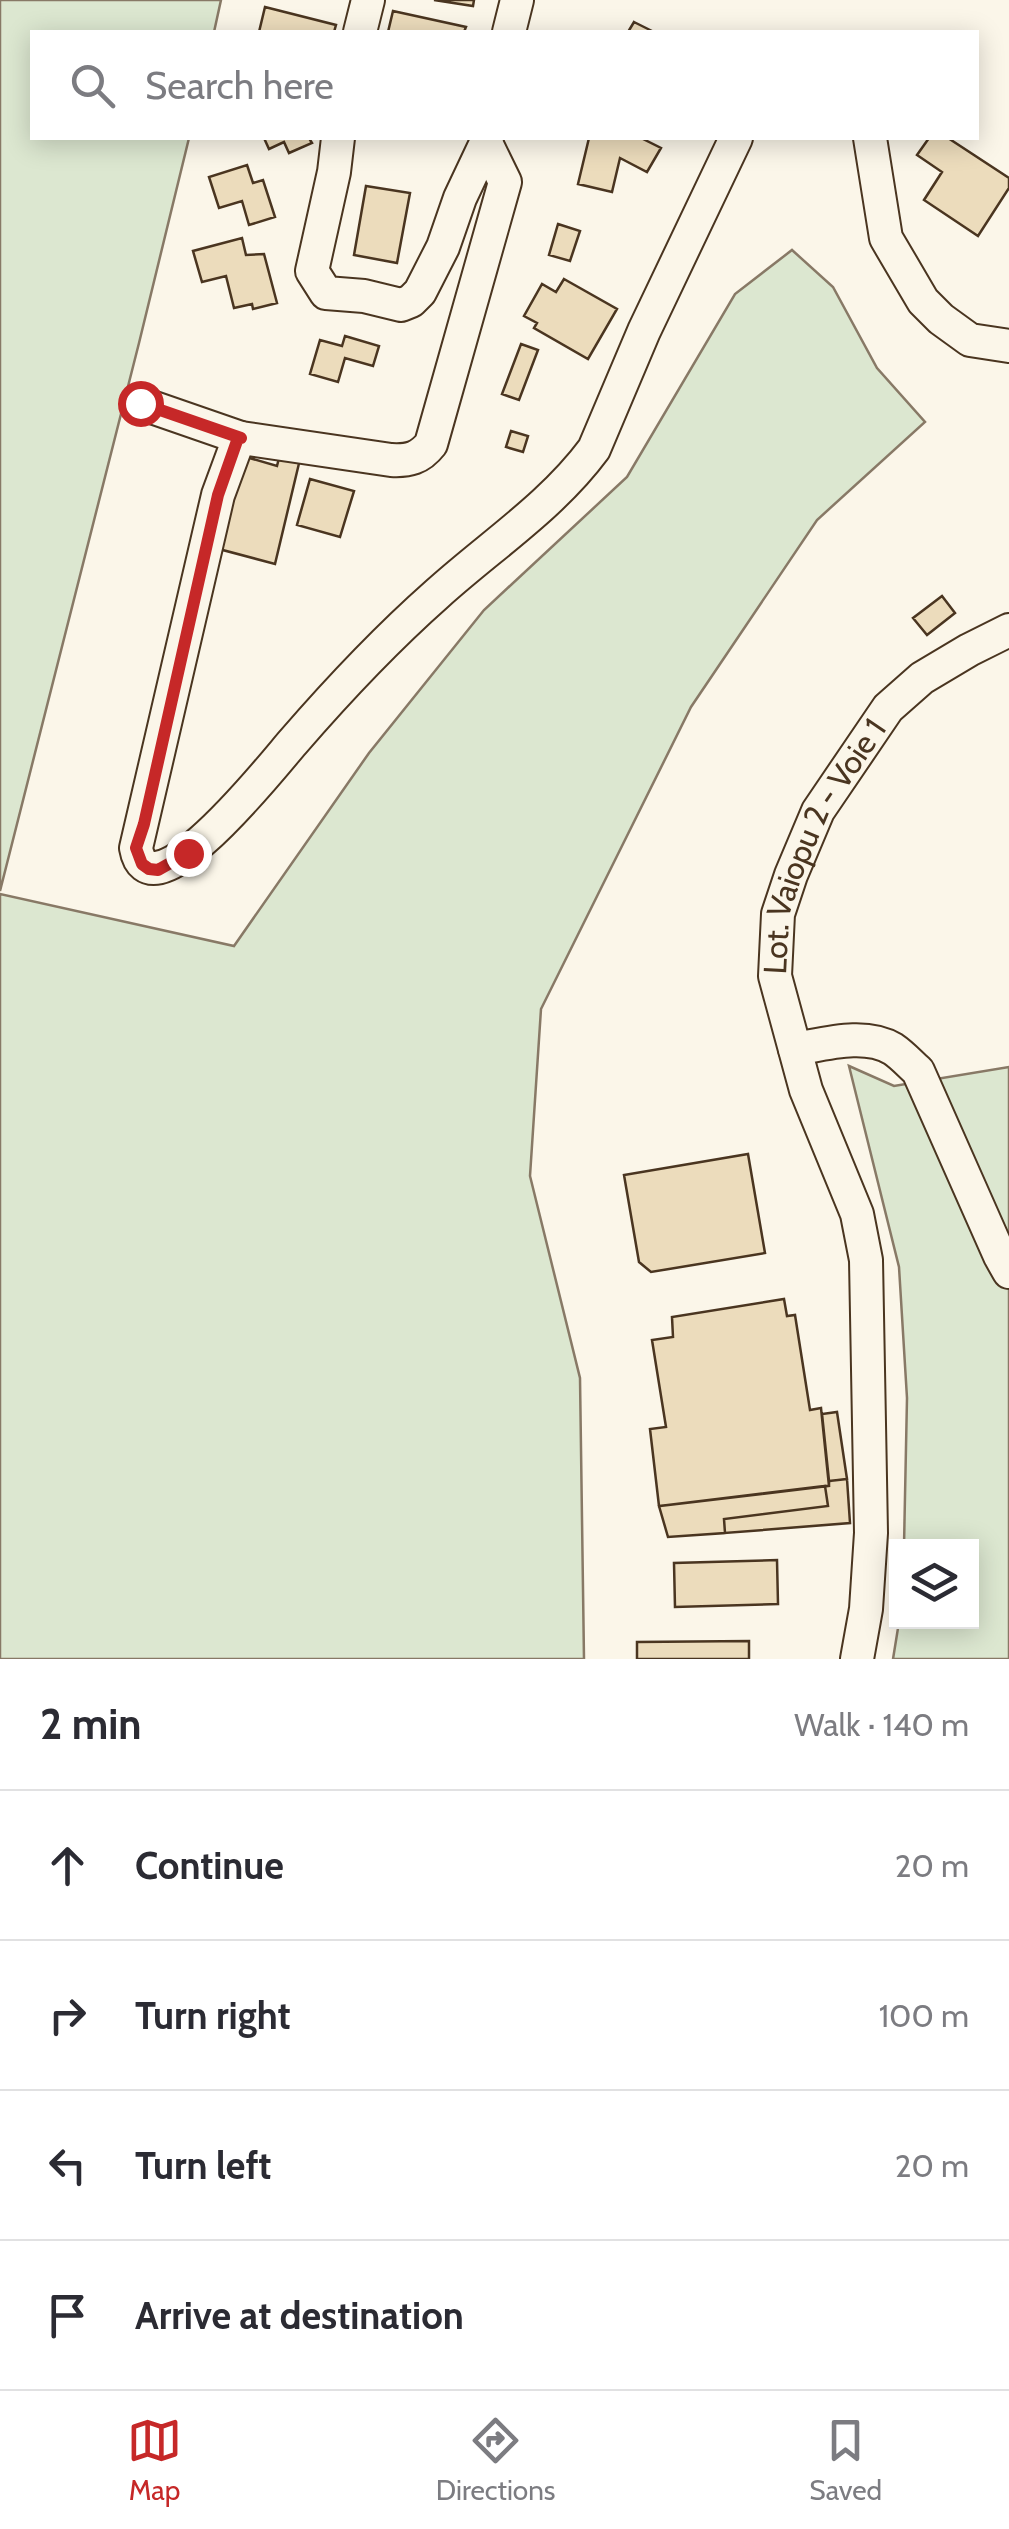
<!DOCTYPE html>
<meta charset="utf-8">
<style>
:root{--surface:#fff;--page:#f7f7f7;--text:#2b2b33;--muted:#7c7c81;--line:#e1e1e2;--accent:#c62828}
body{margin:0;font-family:Cabin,sans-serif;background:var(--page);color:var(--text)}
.controls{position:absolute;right:30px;bottom:30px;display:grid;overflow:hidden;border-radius:0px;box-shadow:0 5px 25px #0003}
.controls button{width:90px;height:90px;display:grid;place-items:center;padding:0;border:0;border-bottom:2px solid var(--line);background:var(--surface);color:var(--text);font:50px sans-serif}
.stop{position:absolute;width:30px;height:30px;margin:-22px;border:8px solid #c62828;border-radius:50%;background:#fff}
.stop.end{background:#c62828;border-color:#fff;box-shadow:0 2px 10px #0008}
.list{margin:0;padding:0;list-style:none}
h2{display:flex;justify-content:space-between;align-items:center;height:130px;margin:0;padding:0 40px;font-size:42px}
h2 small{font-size:32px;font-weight:400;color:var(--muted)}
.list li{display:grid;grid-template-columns:65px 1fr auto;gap:30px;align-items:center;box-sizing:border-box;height:150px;padding:0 40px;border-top:2px solid var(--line)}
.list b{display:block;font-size:38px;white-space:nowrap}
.list em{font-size:32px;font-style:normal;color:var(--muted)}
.icon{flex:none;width:55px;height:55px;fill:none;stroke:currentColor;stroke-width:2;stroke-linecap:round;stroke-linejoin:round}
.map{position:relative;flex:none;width:1009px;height:1659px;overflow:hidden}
.search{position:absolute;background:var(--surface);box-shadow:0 5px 25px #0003;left:30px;right:30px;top:30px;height:110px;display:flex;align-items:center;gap:25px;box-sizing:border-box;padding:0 35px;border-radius:0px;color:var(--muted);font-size:38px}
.sheet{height:730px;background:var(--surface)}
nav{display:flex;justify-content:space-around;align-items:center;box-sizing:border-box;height:140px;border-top:2px solid var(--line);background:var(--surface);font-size:28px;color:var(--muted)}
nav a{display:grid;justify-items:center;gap:5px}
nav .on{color:var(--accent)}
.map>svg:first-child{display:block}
</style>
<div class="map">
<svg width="1009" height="1659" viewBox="0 0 1009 1659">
<rect width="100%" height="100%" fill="#fbf6e9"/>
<!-- green -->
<path fill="#dce7d0" stroke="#887966" stroke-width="2.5" d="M0 0H221L214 32H32V138H189L139 343 0 891Z
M792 250 833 287 877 368 925 422 817 520 691 707 541 1009 530 1176 580 1378 584 1659H0V894L234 946 369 753 484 610 627 477 735 294Z
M849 1066 894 1086 1009 1067V1659H893L899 1622H972V1546H904L907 1398 899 1267Z"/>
<!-- building -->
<path fill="#ecdcbc" stroke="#4a3520" stroke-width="2.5" d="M434 0H474L473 6Z
M265 7 336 25 334 32H259Z
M393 11 466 27 464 32H388Z
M634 22 654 32H628Z
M264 138H309L312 143 289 153 284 142 269 149Z
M589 138H641L661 148 647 172 620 158 612 192 578 184Z
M929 138H948L1009 178V188L978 236 924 200 942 172 917 155Z
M247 165 253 183 263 180 275 217 249 225 242 201 219 208 209 177Z
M366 186 410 193 397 263 354 255Z
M558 224 580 231 570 261 549 255Z
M242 238 246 255 264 254 277 303 253 309 252 304 234 308 226 276 202 282 193 251Z
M564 279 617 309 588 359 534 328 537 323 524 316 542 284 556 292Z
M345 336 379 346 373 366 345 358 338 382 310 374 320 340 342 346Z
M521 344 538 350 519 400 502 394Z
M511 431 528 436 523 452 506 447Z
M281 450 301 455 275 564 219 549 246 457 277 466Z
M310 479 354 491 340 537 297 525Z
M942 596 955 613 927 635 913 618Z
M748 1154 765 1253 651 1272 639 1262 624 1175Z
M784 1299 787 1316 795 1315 810 1410 821 1408 829 1486 659 1506 650 1429 666 1427 652 1340 673 1337 672 1317Z
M837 1412 847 1479 829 1481 822 1414Z
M847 1479 850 1523 725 1533 724 1519 828 1506 825 1486H829V1481Z
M825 1486 828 1506 724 1519 725 1533 668 1537 659 1506Z
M777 1560 778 1604 675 1607 674 1563Z
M749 1641V1659H637V1642Z"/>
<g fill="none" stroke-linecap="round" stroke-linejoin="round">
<defs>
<g id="minor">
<path d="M360 32 368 0"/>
<path d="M509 32 517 0"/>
<path d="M338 138 334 172 312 271 326 293 364 296 401 305 411 301 420 292 443 247 460 198 486 143"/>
<path d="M870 138 886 238 923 301 941 319 970 340 1009 346"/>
<path d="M140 403 241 438 391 460C409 461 420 458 431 444L505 182 486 143 487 138"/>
<path d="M241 438H239L218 495 136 848C149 924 276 761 293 742 338 690 385 640 437 594 490 546 551 507 594 449L644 331 736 138"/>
<path d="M795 1049C825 1044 865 1032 893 1049 902 1055 910 1064 918 1071L1000 1256 1009 1272"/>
<path id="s1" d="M857 1659 866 1609 871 1533 866 1260 857 1214 806 1090 775 976 778 914 791 875 818 811 888 708 922 678 969 650 1009 630"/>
</g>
</defs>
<!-- minor casing -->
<use href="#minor" stroke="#4a3520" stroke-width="36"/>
<!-- minor -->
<use href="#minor" stroke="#fbf6e9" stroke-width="32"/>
</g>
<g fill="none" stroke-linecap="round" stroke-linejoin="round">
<!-- route -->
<path stroke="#c62828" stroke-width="12" d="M140 403 241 438H238L218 495 144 824 136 848 142 864 149 869 158 870 188 853"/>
</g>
<g text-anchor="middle" stroke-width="8" stroke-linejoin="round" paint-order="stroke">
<!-- street labels -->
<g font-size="32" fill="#4a3520" stroke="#fbf6e9">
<text dy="11" stroke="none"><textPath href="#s1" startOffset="840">Lot. Vaiopu 2 - Voie 1</textPath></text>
</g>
</g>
</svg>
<div class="controls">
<button><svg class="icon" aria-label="layers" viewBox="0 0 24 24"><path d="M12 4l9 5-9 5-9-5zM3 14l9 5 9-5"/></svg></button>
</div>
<div class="stop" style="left:140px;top:403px"></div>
<div class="stop end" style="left:188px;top:853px"></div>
<div class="search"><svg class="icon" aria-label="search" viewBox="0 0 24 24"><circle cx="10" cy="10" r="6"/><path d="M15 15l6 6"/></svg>Search here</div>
</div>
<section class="sheet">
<h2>2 min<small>Walk · 140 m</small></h2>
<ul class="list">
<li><svg class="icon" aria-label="ahead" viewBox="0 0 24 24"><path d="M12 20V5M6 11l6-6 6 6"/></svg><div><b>Continue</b></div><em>20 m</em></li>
<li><svg class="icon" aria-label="right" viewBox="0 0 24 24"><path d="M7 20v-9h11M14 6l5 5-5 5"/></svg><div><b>Turn right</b></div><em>100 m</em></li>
<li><svg class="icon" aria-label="left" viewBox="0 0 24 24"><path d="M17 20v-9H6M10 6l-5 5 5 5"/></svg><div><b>Turn left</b></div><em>20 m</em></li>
<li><svg class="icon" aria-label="arrive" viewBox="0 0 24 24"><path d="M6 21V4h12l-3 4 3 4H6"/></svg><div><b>Arrive at destination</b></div></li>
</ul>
</section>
<nav>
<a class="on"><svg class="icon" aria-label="map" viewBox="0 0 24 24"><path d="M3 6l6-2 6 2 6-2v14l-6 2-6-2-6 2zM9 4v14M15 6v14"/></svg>Map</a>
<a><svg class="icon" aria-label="directions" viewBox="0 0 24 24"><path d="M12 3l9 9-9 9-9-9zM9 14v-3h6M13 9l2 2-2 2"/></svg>Directions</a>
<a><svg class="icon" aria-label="saved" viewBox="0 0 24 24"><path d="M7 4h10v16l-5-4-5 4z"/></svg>Saved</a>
</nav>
